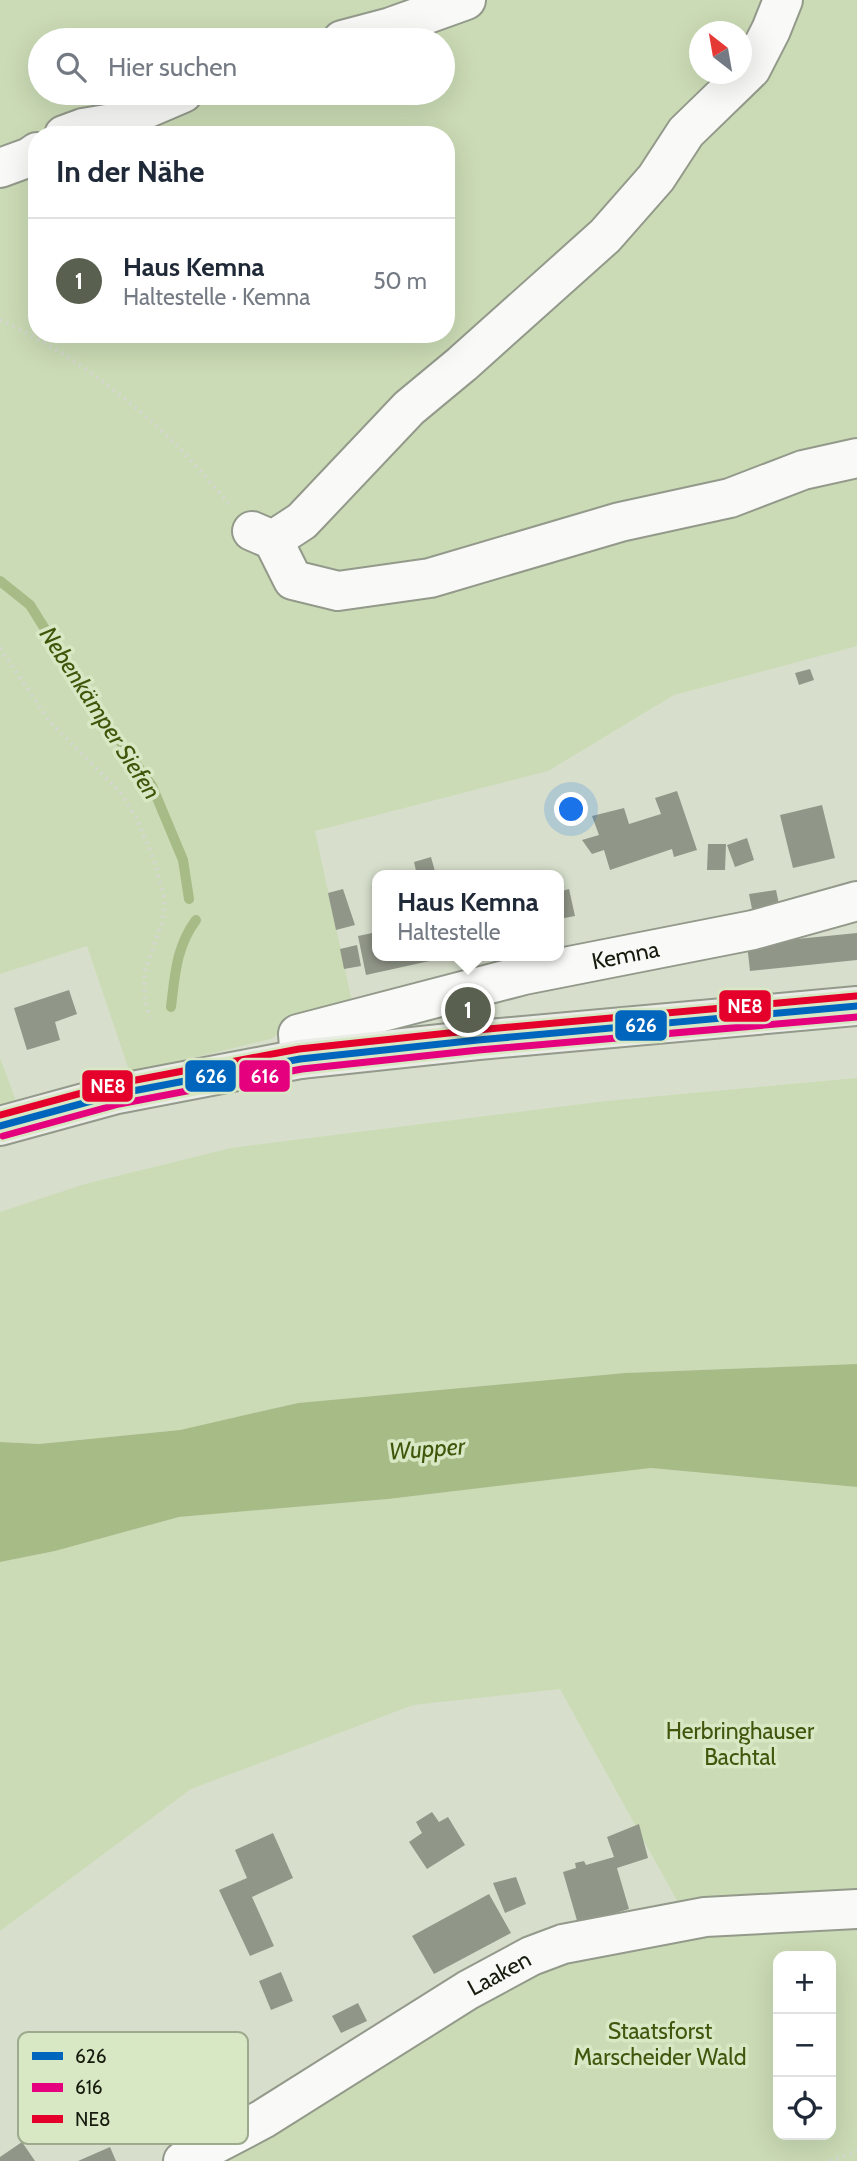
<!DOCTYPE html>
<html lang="de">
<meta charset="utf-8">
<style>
:root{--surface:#fff;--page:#f2f2f3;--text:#1f2937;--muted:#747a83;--line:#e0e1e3;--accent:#5a6050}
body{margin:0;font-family:Cabin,sans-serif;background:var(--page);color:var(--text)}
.controls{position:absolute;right:21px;bottom:21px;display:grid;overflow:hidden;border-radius:14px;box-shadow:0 7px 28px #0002}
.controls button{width:63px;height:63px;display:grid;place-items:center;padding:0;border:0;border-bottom:2px solid var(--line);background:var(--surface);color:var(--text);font:35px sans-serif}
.compass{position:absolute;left:689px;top:21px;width:63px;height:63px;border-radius:50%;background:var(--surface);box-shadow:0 7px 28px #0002;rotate:329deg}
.you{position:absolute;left:572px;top:810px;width:24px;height:24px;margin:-18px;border:5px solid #fff;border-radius:50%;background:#1a73e8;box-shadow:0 0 0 10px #1a73e833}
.badge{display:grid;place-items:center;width:46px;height:46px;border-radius:50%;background:var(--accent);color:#fff;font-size:23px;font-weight:700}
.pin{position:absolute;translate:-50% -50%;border:4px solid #fff;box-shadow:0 2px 7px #0006}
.popup{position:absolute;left:372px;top:870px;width:192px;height:91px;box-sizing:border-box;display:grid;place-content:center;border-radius:14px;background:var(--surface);filter:drop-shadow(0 2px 5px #0005);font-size:23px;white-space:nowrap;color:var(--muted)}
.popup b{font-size:26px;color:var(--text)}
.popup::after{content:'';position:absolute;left:50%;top:100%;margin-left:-14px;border:14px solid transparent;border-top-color:var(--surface)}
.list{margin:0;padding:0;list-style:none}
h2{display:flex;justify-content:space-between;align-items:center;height:91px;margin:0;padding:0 28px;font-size:30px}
h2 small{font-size:23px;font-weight:400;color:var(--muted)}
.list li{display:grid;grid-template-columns:46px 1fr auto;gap:21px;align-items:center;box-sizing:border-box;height:126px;padding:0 28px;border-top:2px solid var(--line)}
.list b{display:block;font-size:26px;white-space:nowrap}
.list p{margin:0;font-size:23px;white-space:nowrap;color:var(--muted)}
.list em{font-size:23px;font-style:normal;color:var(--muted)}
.icon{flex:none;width:38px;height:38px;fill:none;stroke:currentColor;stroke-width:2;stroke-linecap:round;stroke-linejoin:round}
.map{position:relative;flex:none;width:857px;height:2161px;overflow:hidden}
.search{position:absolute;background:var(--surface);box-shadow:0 7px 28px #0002;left:28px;top:28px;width:427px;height:77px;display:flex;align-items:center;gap:18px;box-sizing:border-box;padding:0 24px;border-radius:38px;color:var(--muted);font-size:26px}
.panel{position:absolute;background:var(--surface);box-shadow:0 7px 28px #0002;left:28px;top:126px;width:427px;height:217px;border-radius:28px}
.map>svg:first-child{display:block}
</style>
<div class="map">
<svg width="857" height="2161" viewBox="0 0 857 2161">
<rect width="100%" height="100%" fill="#d7dfcc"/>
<!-- green -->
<path fill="#cbdbb5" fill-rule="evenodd" d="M0 0H857V646L674 695 548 771 315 831 354 1011 288 1027 271 1039 130 1073 87 946 0 974ZM700 32H742V74H700ZM40 40H443V93H40ZM37 135H446V334H37Z
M0 1058 16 1101 0 1107Z
M857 1078V1364L625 1373 298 1403 180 1430 39 1444 0 1442V1212L85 1184 231 1148 606 1101Z
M651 1468 857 1487V2161H184L451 2002 680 1906 560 1689 413 1705 191 1789 0 1931V1562L55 1551 179 1517 388 1499ZM778 1956H831V2135H778Z"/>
<!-- water -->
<path fill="#a7bb87" d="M857 1364V1487L651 1468 388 1499 179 1517 55 1551 0 1562V1442L39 1444 180 1430 298 1403 625 1373Z"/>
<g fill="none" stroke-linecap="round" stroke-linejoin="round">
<!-- stream -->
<path stroke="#a7bb87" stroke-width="10" d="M0 581 30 605 80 685 152 786 183 860 189 899
M171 1007C175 975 176 947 196 920"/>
</g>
<!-- building -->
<path fill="#909688" d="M810 669 814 680 799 685 795 673Z
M677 791 697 850 674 857 672 849 610 870 604 850 592 854 582 840 599 835 592 816 624 808 629 824 661 814 655 798Z
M822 805 835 858 793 868 780 815Z
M747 838 754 860 735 867 727 845Z
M708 844H726L725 870H707Z
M431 857 436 875H417L414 862Z
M343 889 355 925 336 930 328 893Z
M569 889 575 916 559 919V892Z
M776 890 779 904 752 909 749 894Z
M377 932V956H433L434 960 366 975 358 936Z
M857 933V960L750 971 747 944Z
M357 945 361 966 344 969 340 949Z
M69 990 77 1014 55 1022 60 1040 27 1050 14 1008Z
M432 1812 439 1822 448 1817 465 1845 427 1869 409 1842 422 1833 416 1822Z
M639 1824 648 1858 617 1868 629 1909 578 1924 563 1872 576 1868 575 1863 584 1861 586 1865 614 1857 607 1837Z
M273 1833 293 1878 252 1897 274 1946 250 1956 219 1890 247 1878 235 1850Z
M516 1877 526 1904 505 1913 493 1883Z
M489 1894 511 1933 434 1974 412 1936Z
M281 1972 293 2001 271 2010 259 1981Z
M358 2003 367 2021 341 2033 332 2016Z
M172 2063 197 2123 155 2140 140 2103 162 2094 152 2071Z
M22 2142 35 2161H0V2157Z
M110 2147 116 2161H78Z"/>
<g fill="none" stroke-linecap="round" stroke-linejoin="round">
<defs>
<g id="street">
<path d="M342 40 391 27 466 0"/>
<path d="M64 135 83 128 113 123 183 93"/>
<path d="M0 168 30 157 37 152"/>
<path d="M252 531 273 540 302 521 409 408 462 364 605 236 656 178 686 132 751 69 771 30 783 0"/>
<path d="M273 540 293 580 338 591 430 578 620 522 730 498 803 470 857 458"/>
<path id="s1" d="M300 1059 298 1034 524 975 753 930 857 901"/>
<path id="s2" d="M183 2161 263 2119 468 1990 531 1956 563 1944 705 1917 857 1909"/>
</g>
<path id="secondary" d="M0 1126 117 1094 300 1059 478 1040 857 1006"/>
</defs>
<!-- street casing -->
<use href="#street" stroke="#93998b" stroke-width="42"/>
<!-- secondary casing -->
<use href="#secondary" stroke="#93998b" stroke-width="42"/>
<!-- path -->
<path stroke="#d4d6d0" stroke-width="4.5" stroke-dasharray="2 5" stroke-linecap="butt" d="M0 320C62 347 131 399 179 448 197 465 212 486 229 504
M0 648 50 722 120 792 136 817 154 860 165 900 162 923 144 973 145 999 150 1018
M830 2161 857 2151"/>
<!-- street -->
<use href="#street" stroke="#f9faf7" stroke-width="38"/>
<!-- secondary -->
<use href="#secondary" stroke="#eaece6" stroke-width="38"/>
<defs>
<path id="bus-1" d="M0 1126 117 1094 300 1059 478 1040 857 1006"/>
<path id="bus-2" d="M3 1136 119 1104 302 1069 479 1050 857 1017"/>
<path id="bus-3" d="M0 1115 115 1084 299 1049 477 1030 856 996"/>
</defs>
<!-- bus-1 casing -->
<use href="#bus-1" stroke="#d8e7c4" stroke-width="12"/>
<!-- bus-2 casing -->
<use href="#bus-2" stroke="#d8e7c4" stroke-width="12"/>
<!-- bus-3 casing -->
<use href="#bus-3" stroke="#d8e7c4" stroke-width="12"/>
<!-- bus-1 -->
<use href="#bus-1" stroke="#0065bd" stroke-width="7"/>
<!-- bus-2 -->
<use href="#bus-2" stroke="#e5007d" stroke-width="7"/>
<!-- bus-3 -->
<use href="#bus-3" stroke="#e4002b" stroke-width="7"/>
</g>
<g text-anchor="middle" stroke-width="7" stroke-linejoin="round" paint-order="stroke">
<!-- street labels -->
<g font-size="23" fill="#161b0e" stroke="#d8e7c4">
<text dy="8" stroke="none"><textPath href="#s1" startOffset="362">Kemna</textPath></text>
<text dy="8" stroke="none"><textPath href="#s2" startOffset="368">Laaken</textPath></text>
</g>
<!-- park labels -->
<g font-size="23" fill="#40560c" stroke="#d8e7c4">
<text x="740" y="1739">Herbringhauser<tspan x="740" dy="26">Bachtal</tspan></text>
<text x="660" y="2039">Staatsforst<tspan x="660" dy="26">Marscheider Wald</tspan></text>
</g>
<!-- water labels -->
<g font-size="24" font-style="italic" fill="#3f560a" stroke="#d8e7c4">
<text transform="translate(100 713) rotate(57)" y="8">Nebenkämper Siefen</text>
<text transform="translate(427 1449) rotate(-4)" y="8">Wupper</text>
</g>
</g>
<!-- legend -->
<rect x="18" y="2032" width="230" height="112" rx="10" fill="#d8e7c4" stroke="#9eaa8d" stroke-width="2"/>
<rect x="32" y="2052" width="31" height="8" fill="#0065bd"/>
<rect x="32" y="2083" width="31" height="9" fill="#e5007d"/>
<rect x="32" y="2115" width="31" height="8" fill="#e4002b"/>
<g font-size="19" fill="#161b0e">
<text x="75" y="2063">626</text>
<text x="75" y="2094">616</text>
<text x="75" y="2126">NE8</text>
</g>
<g stroke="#d8e7c4" stroke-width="2.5">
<rect x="718" y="989" width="54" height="34" rx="7" fill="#e4002b"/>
<rect x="614" y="1009" width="54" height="33" rx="7" fill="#0065bd"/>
<rect x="184" y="1059" width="53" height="34" rx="7" fill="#0065bd"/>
<rect x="238" y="1059" width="53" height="34" rx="7" fill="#e5007d"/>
<rect x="81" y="1069" width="53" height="34" rx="7" fill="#e4002b"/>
</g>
<g font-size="19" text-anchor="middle" font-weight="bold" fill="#fff">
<text x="745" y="1013">NE8</text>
<text x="641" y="1032">626</text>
<text x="211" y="1083">626</text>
<text x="265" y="1083">616</text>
<text x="108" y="1093">NE8</text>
</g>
</svg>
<div class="controls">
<button>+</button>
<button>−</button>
<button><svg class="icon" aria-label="locate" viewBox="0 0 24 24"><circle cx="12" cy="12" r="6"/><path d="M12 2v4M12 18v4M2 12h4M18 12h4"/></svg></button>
</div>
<svg class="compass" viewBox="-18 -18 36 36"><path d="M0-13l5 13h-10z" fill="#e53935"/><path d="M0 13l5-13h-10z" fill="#747a83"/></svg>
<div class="you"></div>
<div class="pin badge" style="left:468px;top:1010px">1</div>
<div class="popup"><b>Haus Kemna</b>Haltestelle</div>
<div class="search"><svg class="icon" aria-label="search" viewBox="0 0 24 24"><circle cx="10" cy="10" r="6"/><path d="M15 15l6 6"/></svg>Hier suchen</div>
<section class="panel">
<h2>In der Nähe<small></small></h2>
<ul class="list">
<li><span class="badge">1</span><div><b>Haus Kemna</b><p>Haltestelle · Kemna</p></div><em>50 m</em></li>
</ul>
</section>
</div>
